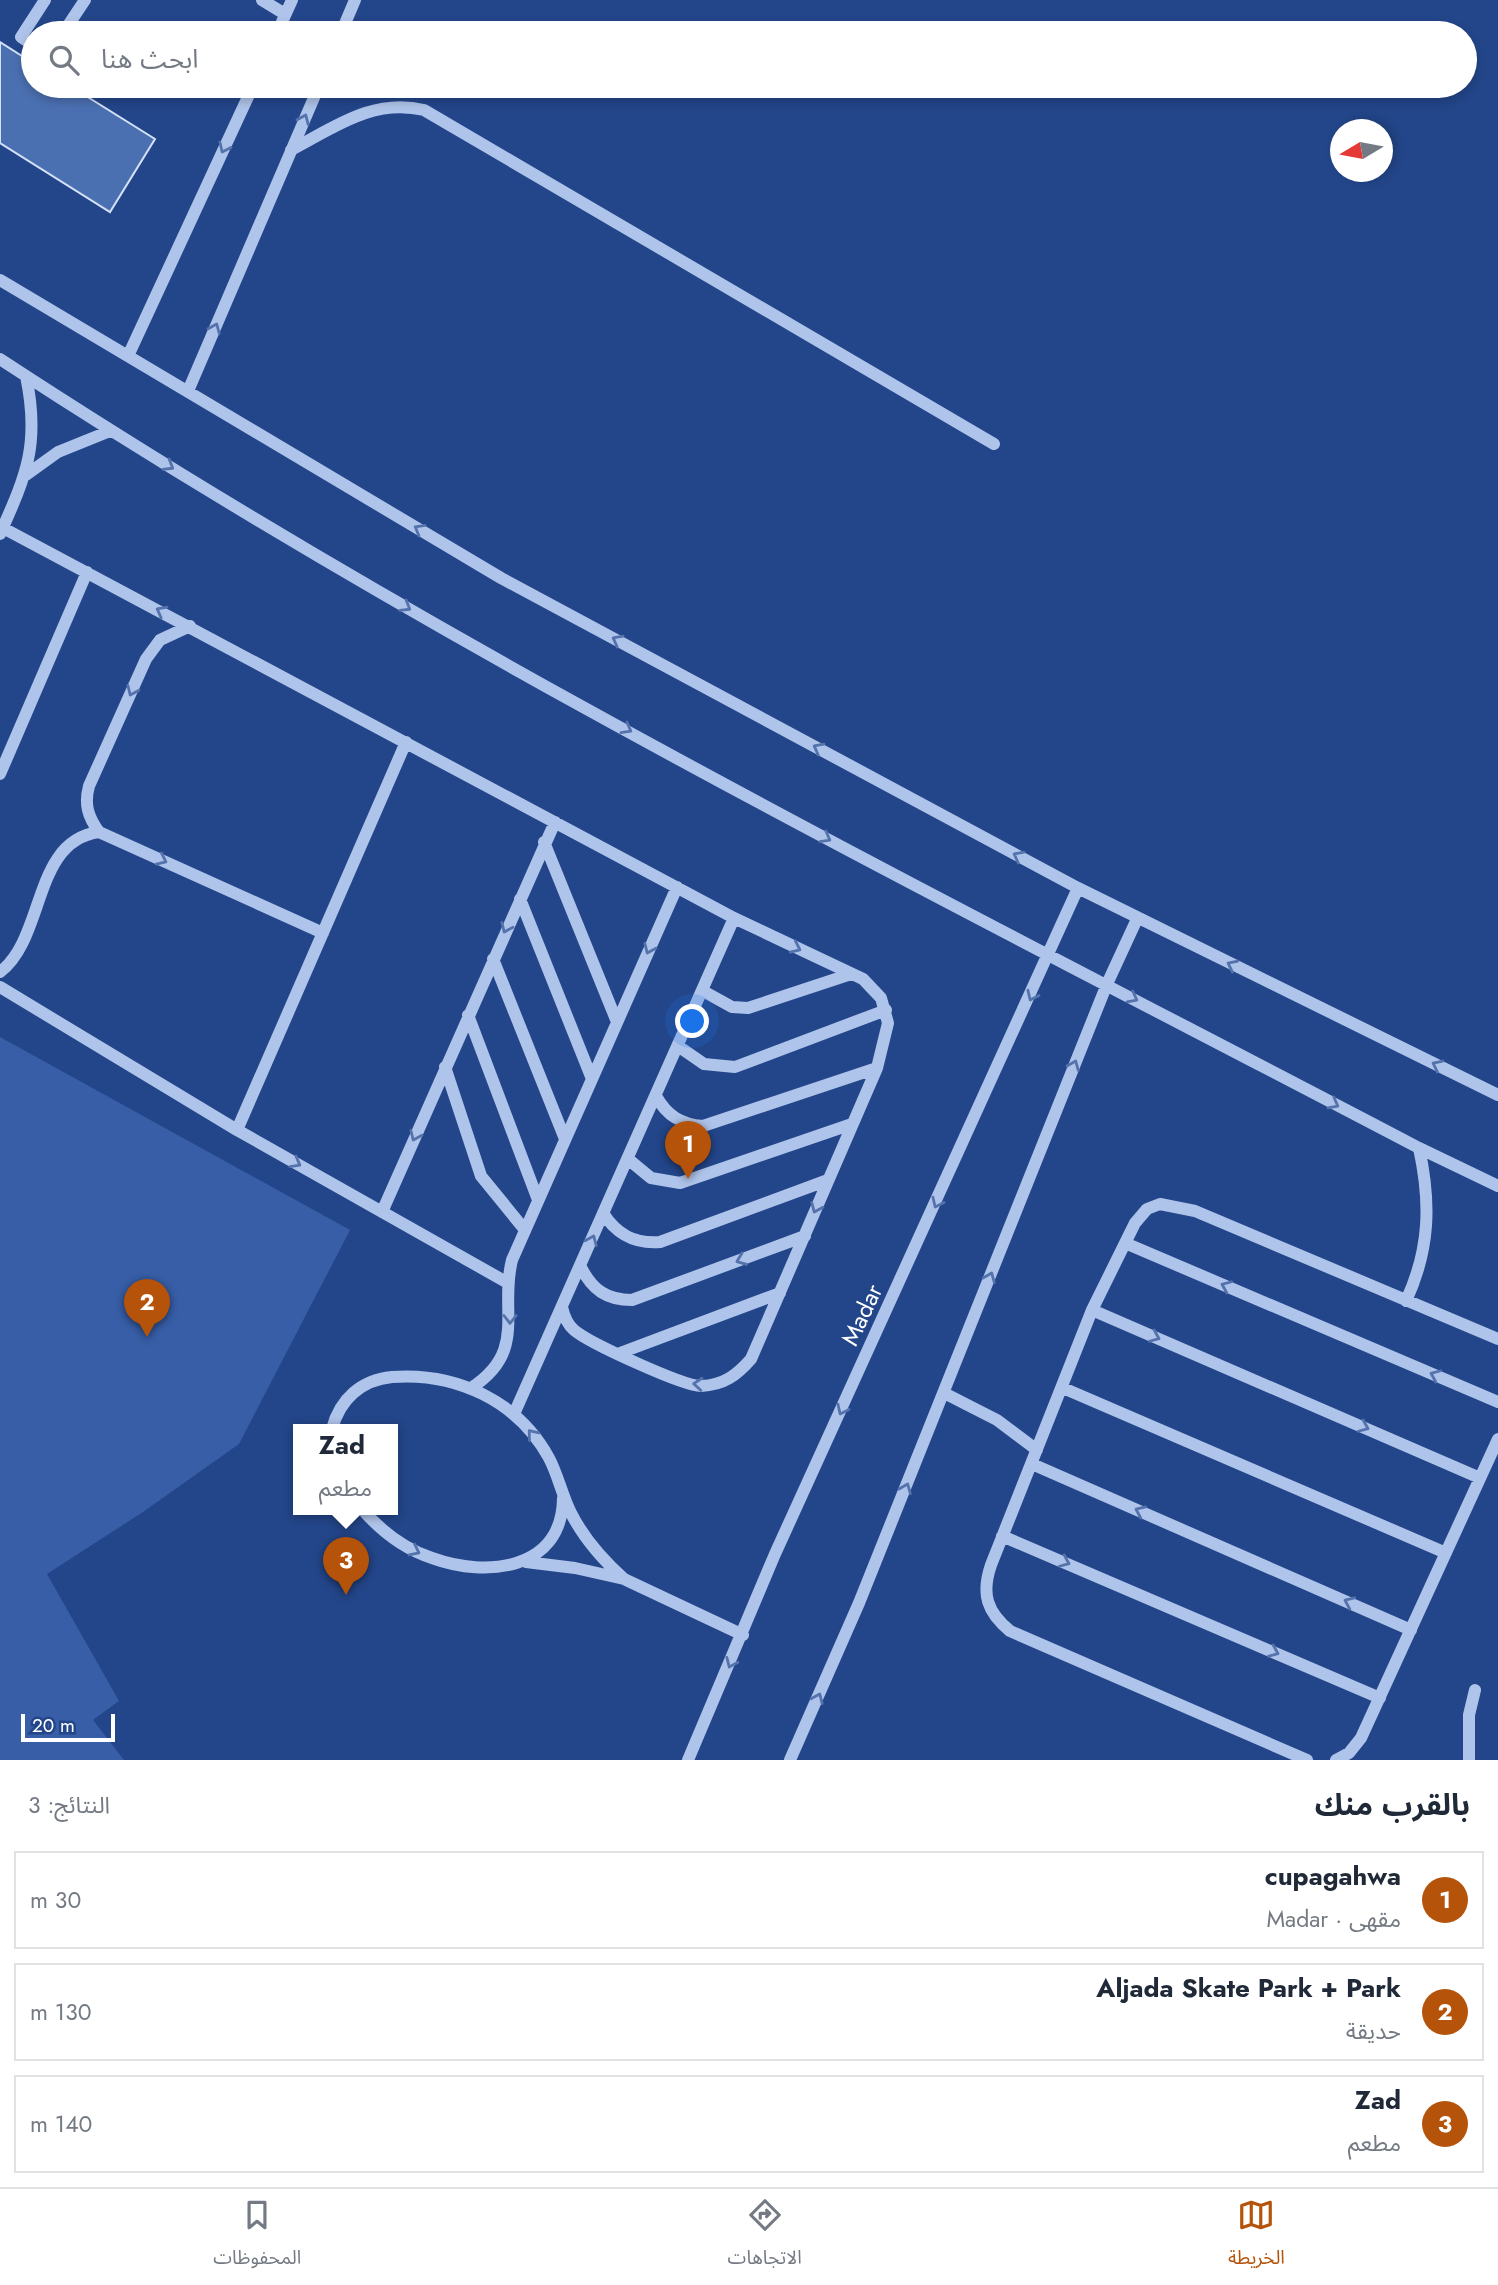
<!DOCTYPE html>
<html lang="ar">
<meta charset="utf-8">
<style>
:root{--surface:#fff;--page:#f6f6f7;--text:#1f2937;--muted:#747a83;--line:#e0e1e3;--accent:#b45309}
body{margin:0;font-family:Jost,"Noto Sans Arabic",sans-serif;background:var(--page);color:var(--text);direction:rtl}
.compass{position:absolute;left:1330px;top:119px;width:63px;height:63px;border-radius:50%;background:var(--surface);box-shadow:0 4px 10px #0003;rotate:260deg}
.scale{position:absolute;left:21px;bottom:18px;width:94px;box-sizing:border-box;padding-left:7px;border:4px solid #fff;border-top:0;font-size:19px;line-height:24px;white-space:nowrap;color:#fff;-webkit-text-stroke:5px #23468a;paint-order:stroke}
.you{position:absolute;left:693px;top:1022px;width:24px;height:24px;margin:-18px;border:5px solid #fff;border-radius:50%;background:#1a73e8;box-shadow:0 0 0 10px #1a73e833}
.badge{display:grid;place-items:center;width:46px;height:46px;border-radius:50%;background:var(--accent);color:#fff;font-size:23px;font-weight:700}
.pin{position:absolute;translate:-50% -58px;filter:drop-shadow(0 2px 4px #0008)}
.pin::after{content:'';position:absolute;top:37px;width:24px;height:21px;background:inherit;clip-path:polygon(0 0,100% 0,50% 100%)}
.popup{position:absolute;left:293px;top:1424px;width:105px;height:91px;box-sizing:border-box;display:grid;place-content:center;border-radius:0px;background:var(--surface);filter:drop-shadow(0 2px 5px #0005);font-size:23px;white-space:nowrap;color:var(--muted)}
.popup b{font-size:26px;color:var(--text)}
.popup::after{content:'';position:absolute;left:50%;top:100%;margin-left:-14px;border:14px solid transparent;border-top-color:var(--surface)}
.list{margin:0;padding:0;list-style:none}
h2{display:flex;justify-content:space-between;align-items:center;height:91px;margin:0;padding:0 28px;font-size:30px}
h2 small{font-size:23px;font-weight:400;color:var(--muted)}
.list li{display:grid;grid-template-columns:46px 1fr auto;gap:21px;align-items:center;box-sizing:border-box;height:98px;margin:0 14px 14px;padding:0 14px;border:2px solid var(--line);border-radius:0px}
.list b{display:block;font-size:26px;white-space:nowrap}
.list p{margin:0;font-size:23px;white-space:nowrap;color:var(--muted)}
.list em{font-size:23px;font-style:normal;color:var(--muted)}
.icon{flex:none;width:38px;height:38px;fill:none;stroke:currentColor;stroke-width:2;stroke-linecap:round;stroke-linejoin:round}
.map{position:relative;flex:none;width:1498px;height:1760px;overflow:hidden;direction:ltr}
.search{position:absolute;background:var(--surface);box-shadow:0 4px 10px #0003;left:21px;right:21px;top:21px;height:77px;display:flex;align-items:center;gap:18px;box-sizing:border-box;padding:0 24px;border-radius:38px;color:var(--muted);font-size:26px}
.sheet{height:427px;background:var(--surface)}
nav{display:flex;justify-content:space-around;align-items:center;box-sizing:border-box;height:98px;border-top:2px solid var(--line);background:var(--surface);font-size:19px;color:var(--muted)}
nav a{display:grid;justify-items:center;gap:4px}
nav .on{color:var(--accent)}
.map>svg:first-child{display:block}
</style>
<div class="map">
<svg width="1498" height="1760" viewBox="0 0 1498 1760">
<rect width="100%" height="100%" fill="#23468a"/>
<!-- green -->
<path fill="#375ea7" d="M0 1037 350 1230 239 1444 143 1512 47 1574 119 1701 93 1720 124 1760H0Z"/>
<!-- building -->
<path fill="#4b70b2" stroke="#d4e1f8" stroke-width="2" d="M0 42 33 63V86H70L155 139 110 212 0 143Z"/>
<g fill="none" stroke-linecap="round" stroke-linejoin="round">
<!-- minor -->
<path stroke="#afc4ea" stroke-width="12" d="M262 0 285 14
M63 33 85 0
M277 33 292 0
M341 33 355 0
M33 45 21 37 45 0
M291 150C335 127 373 98 424 110L994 444
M0 280 501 578 1078 888 1498 1095
M128 356 253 86
M0 359C453 656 940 897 1419 1148L1498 1186
M188 391 319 86
M26 475 58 452 110 431
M3 528 734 918 863 979 881 998 888 1023 877 1068 751 1359C737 1375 724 1385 701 1386 683 1386 589 1343 574 1330 567 1324 564 1316 562 1307
M0 534C27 474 40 443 26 376
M190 626 160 640 146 659 89 786C84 804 88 817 99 832L323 933
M0 774 87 572
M544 842 617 1022
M520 899 592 1079
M493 959 565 1139
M0 972C46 937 32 841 99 832
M0 987 237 1130 508 1283
M703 991 732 1007 748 1008 851 974
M468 1015 538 1200
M678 1046 704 1064 735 1067 886 1010
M445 1067 481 1176 525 1230
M656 1096C667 1116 681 1124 703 1126L877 1068
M237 1130 406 742
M628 1159 651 1178 680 1183 852 1124
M382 1212 555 822
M603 1213C617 1235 635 1244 660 1242L828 1180
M1125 1243 1498 1402
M581 1267C592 1290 607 1300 632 1300L805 1236
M1406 1301C1430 1249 1431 1203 1419 1148
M1092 1310 1480 1478
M620 1353 780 1293
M471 1388C528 1351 499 1312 512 1260L677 887
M1063 1388 1446 1553
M944 1393 997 1420 1037 1450
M514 1414 734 918
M332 1429C340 1399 361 1380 392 1377 456 1372 518 1401 549 1458 558 1475 562 1495 571 1513 584 1539 603 1560 624 1579
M1032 1464 1411 1630
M362 1509C381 1531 404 1549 432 1558 487 1578 562 1570 563 1498
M1002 1536 1380 1698
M526 1562 575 1568 624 1579 743 1635
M688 1760 775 1554 1078 888
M790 1760 859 1603 1107 984 1137 919
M1307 1760 1010 1631C987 1612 981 1594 991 1565L1092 1310 1135 1223 1147 1209 1160 1204 1195 1211 1498 1339
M1336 1760 1349 1753 1361 1738 1498 1439
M1469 1760V1715L1475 1690"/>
</g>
<!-- one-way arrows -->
<defs><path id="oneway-chevron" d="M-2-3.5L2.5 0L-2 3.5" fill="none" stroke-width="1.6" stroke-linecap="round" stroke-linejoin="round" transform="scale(1.75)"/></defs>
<g stroke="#5472ac">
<use href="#oneway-chevron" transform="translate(304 119) rotate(-67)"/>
<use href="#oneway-chevron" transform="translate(224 148) rotate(115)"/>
<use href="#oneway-chevron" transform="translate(215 328) rotate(-67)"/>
<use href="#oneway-chevron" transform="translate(169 466) rotate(31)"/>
<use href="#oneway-chevron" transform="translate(419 529) rotate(-150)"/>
<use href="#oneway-chevron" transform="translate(406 607) rotate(31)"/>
<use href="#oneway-chevron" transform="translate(161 611) rotate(-152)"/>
<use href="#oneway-chevron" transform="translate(617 640) rotate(-152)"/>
<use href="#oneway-chevron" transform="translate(132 691) rotate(114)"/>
<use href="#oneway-chevron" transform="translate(627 729) rotate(29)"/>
<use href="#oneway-chevron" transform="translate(818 748) rotate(-152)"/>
<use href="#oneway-chevron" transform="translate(826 838) rotate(29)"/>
<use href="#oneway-chevron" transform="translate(1018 856) rotate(-152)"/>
<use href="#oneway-chevron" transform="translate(162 860) rotate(25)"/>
<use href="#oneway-chevron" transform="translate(506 928) rotate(114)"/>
<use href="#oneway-chevron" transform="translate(796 948) rotate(25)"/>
<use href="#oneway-chevron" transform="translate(649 949) rotate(114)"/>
<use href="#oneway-chevron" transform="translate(1232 965) rotate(-154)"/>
<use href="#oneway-chevron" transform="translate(1032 996) rotate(115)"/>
<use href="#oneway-chevron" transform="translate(1133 998) rotate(28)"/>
<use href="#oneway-chevron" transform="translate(1074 1065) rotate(-68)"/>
<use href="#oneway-chevron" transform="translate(1437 1065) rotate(-154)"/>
<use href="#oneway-chevron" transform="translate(1334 1104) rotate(28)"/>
<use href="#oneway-chevron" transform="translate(415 1136) rotate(114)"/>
<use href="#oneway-chevron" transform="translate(296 1163) rotate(29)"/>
<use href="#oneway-chevron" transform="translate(937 1203) rotate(115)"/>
<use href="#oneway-chevron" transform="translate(816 1208) rotate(113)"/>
<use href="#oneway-chevron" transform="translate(592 1240) rotate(-67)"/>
<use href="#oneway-chevron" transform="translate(741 1260) rotate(159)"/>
<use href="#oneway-chevron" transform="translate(990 1277) rotate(-68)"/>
<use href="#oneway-chevron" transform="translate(1226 1286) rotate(-157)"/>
<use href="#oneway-chevron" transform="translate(510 1319) rotate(90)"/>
<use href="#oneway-chevron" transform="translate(1155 1337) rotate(23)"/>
<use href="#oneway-chevron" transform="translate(1435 1375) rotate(-157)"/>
<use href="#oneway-chevron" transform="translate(698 1384) rotate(-175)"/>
<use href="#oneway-chevron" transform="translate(842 1410) rotate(115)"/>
<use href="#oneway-chevron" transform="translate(1364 1427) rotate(23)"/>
<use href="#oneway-chevron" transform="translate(532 1434) rotate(-129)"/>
<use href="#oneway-chevron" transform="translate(906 1488) rotate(-68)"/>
<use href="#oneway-chevron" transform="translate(1140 1511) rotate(-156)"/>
<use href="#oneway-chevron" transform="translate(415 1551) rotate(26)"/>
<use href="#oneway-chevron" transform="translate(1065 1562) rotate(23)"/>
<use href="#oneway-chevron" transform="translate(1349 1602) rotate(-156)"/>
<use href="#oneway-chevron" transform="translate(1274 1652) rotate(23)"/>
<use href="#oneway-chevron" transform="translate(731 1663) rotate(114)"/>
<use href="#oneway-chevron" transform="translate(818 1698) rotate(-66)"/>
</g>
<g text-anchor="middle" stroke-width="5" stroke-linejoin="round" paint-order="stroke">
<!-- street labels -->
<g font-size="24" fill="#fff" stroke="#23468a">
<text transform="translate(862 1315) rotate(-65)" y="8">Madar</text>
</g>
</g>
</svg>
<svg class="compass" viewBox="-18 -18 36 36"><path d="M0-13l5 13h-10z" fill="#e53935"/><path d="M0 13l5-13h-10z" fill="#747a83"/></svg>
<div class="scale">20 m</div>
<div class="you"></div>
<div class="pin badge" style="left:688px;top:1179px">1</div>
<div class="pin badge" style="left:147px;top:1337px">2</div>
<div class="pin badge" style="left:346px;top:1595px">3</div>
<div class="popup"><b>Zad</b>مطعم</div>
<div class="search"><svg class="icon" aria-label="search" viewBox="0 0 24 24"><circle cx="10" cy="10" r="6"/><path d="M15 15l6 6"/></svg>ابحث هنا</div>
</div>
<section class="sheet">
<h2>بالقرب منك<small>النتائج: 3</small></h2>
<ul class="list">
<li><span class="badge">1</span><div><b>cupagahwa</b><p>مقهى · Madar</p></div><em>30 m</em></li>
<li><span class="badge">2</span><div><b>Aljada Skate Park + Park</b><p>حديقة</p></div><em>130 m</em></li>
<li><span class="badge">3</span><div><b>Zad</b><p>مطعم</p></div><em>140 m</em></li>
</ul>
</section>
<nav>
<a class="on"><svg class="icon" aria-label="map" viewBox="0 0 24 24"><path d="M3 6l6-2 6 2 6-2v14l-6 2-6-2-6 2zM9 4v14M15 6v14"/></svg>الخريطة</a>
<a><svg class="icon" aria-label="directions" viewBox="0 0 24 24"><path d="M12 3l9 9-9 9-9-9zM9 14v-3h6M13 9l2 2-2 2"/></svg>الاتجاهات</a>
<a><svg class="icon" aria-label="saved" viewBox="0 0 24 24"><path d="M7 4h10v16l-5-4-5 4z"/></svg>المحفوظات</a>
</nav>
